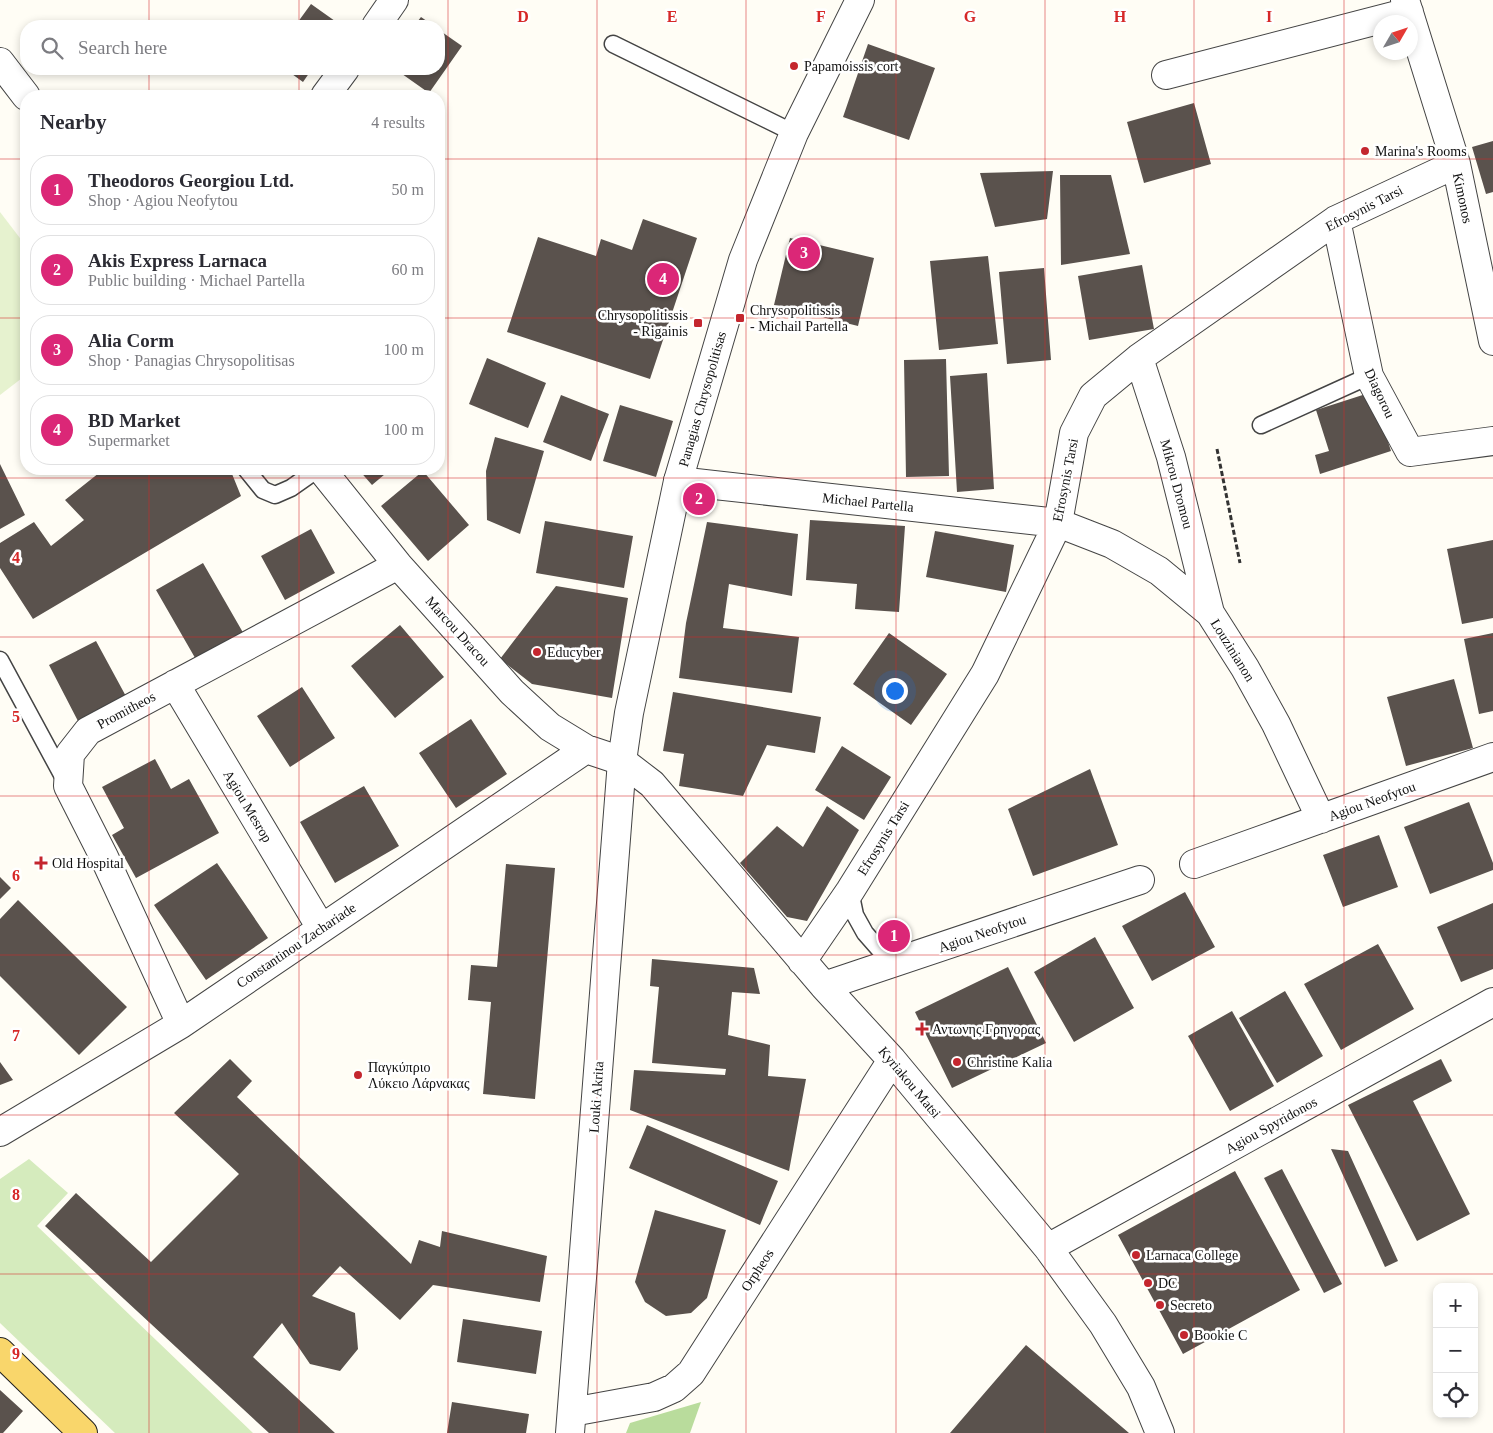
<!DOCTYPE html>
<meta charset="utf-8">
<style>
:root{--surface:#fff;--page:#f7f7f7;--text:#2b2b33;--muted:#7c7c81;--line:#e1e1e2;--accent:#db2777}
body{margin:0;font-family:Georgia,serif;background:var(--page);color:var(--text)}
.controls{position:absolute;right:15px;bottom:15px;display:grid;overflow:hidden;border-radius:10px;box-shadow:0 2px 8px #0003}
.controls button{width:45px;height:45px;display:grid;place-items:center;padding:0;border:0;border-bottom:1px solid var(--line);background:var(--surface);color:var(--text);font:25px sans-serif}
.compass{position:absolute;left:1373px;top:15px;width:45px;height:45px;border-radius:50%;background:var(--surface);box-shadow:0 2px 8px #0003;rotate:51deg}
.you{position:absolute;left:894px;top:690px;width:18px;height:18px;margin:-12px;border:4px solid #fff;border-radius:50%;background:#1a73e8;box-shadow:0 0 0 8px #1a73e833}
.badge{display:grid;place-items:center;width:32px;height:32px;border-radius:50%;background:var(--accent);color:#fff;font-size:16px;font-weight:700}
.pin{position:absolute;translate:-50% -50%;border:2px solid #fff;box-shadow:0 1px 5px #0006}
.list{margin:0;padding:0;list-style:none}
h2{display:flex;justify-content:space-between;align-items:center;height:65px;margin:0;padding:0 20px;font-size:21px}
h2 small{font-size:16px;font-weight:400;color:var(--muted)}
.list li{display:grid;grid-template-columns:32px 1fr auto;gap:15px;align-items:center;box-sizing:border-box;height:70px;margin:0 10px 10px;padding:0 10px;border:1px solid var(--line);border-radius:20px}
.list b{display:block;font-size:19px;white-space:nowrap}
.list p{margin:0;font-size:16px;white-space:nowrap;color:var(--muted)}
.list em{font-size:16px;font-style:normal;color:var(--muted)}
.icon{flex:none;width:28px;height:28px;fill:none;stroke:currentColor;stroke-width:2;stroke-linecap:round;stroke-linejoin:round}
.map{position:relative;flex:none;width:1493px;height:1433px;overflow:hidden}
.search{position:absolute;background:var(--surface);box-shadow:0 2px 8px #0003;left:20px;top:20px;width:425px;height:55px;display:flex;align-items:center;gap:12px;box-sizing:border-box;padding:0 18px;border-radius:20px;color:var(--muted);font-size:19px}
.panel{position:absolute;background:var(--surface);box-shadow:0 2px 8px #0003;left:20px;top:90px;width:425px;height:385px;border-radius:20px}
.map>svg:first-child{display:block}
</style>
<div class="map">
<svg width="1493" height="1433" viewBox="0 0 1493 1433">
<rect width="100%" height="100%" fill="#fffdf5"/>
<!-- green -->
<path fill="#d5ebbd" d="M29 1159 68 1193 37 1226 253 1433H115L0 1323V1179Z"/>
<!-- forest -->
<path fill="#b9dc9c" d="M701 1402 690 1433H626L630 1423Z"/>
<!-- pitch -->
<path fill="#e6f2cf" d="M0 212 26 246V375L0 395Z"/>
<!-- building -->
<path fill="#5a524d" d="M311 4 342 26H295Z
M421 17 434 26H414Z
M439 30 462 46 429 93 395 69H439Z
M868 44 935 68 909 140 843 117Z
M285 69H312L303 82Z
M1194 103 1211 164 1144 183 1127 122Z
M1493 141V192L1486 194 1472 147Z
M1053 171 1047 219 995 227 980 173Z
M1060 175H1111L1130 254 1061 265Z
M643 219 697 238 650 379 507 332 538 237 596 256 601 239 632 250Z
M790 238 874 258 858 326 774 305Z
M988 256 998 344 939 350 930 261Z
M1142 265 1154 329 1089 340 1078 276Z
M1044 268 1051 360 1007 364 999 272Z
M487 358 546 383 528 428 469 404Z
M946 359 949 476 906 477 904 360Z
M987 373 994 489 957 492 950 376Z
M1372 392 1391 451 1320 474 1315 455 1329 451 1316 410Z
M561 395 609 414 591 461 543 442Z
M620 405 673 421 656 477 603 461Z
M495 437 544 451 520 534 487 520 486 471Z
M0 464 25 515 0 529Z
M104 469H230L241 496 33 619 0 568V543L34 522 51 546 84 520 65 500Z
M358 469H391L372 485Z
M423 471 469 525 428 561 381 506Z
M810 520 905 526 899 612 855 609 857 584 806 580Z
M545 521 633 536 624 588 536 573Z
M707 522 798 534 792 596 729 584 723 628 799 637 792 693 679 678 686 623Z
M311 529 335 573 285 600 261 556Z
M935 531 1014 545 1006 592 926 577Z
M1493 540V618L1462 624 1447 549Z
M203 563 245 636 198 663 156 590Z
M556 586 628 598 612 698 532 684 500 659Z
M400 625 444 677 395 718 351 666Z
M889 633 947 674 911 725 853 684Z
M1493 633V711L1479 714 1464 639Z
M96 641 128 700 80 725 49 665Z
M1454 679 1473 748 1406 766 1387 697Z
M302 687 335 738 290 767 257 716Z
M673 692 821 717 815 753 767 745 743 796 679 786 684 754 663 751Z
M471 719 507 774 456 808 419 753Z
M842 746 891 777 864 820 815 790Z
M155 759 171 789 189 779 219 833 136 878 112 835 124 828 102 787Z
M1090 769 1118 845 1033 876 1008 809Z
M364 786 399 846 335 883 300 822Z
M1469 802 1493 863V870L1430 894 1404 827Z
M827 806 859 830 807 921 787 917 740 863 777 826 803 847Z
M1379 835 1398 887 1343 907 1323 855Z
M217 863 268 938 206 980 154 905Z
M506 864 555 868 535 1099 483 1094 491 1002 468 1000 471 965 497 967Z
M0 877 11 888 0 899Z
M1185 892 1215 947 1152 981 1122 926Z
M18 900 127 1007 79 1055 0 976V919Z
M1493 903V969L1461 982 1437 927Z
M1095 937 1134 1008 1074 1042 1034 972Z
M1378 944 1414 1009 1341 1050 1304 984Z
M652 959 754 968 760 994 732 992 728 1035 770 1045 768 1076 806 1079 789 1171 630 1110 634 1070 725 1075 726 1069 652 1063 659 987 650 986Z
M1008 967 1046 1043 952 1088 915 1012Z
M1285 991 1323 1056 1277 1083 1239 1018Z
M1232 1011 1274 1086 1230 1111 1188 1036Z
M230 1059 252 1081 237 1097 411 1264 419 1240 440 1247 442 1231 547 1256 540 1302 433 1285 400 1320 340 1266 312 1296 355 1313 358 1349 340 1371 310 1364 282 1323 253 1357 335 1433H269L45 1226 76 1193 151 1262 239 1174 174 1113Z
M1441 1059 1452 1081 1413 1101 1470 1214 1417 1241 1348 1105Z
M0 1062 13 1080 0 1085Z
M647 1125 778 1181 760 1225 629 1168Z
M1331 1149 1348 1151 1398 1261 1385 1267Z
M1282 1169 1342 1284 1324 1293 1264 1178Z
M1235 1171 1300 1290 1183 1354 1118 1235Z
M655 1210 726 1230 707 1298 691 1313 666 1316 645 1302 635 1282Z
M463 1319 542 1331 536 1374 457 1362Z
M1026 1345 1129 1433H950Z
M0 1390 23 1411 3 1433H0Z
M452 1402 529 1414 526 1433H447Z"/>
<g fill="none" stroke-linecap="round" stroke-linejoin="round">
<defs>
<path id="service" d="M613 44 794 133
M1261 425 1369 376
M246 469 263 490 275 495 291 488 318 469
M0 660 66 782
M850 891 855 915 865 933 879 949 903 960"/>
<path id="minor" d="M1405 0 1456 164 1493 341
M376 26 394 0
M0 62 26 96
M1166 75 1409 12
M325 96 345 69
M1336 220 1369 376 1410 452 1493 441
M1139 358 1171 457 1210 613
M321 469 398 565 512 692 550 727 586 749 622 761 652 784 824 986 892 1060 1048 1248 1103 1324 1141 1387 1160 1433
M678 481 1058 523 1112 544 1159 571 1210 613 1245 668 1276 724 1321 819
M175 684 321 928
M1194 864 1493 757
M802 961 850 891 985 674 1058 523 1074 433 1093 396 1139 358 1336 220 1456 164
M824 986 1140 880
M181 1024 104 857 68 786 70 754 88 731 398 565
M0 1132 181 1024 586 749
M1048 1248 1493 1002
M572 1412 654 1397 674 1388 691 1373 892 1060"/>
<path id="tertiary" d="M570 1433 622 761 629 713 678 481 743 260 794 133 860 0"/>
<path id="primary" d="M0 1352 83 1433"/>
</defs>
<!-- service casing -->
<use href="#service" stroke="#444" stroke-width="19"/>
<!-- minor casing -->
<use href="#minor" stroke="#444" stroke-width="30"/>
<!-- tertiary casing -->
<use href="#tertiary" stroke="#444" stroke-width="30"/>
<!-- primary casing -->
<use href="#primary" stroke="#222" stroke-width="30"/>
<!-- path -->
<path stroke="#333" stroke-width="3" stroke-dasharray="5 2.5" stroke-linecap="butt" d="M1217 449 1240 563"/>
<!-- service -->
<use href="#service" stroke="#fff" stroke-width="16"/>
<!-- minor -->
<use href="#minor" stroke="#fff" stroke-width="28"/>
<!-- tertiary -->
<use href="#tertiary" stroke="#fff" stroke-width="28"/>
<!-- primary -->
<use href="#primary" stroke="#f9d66b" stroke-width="28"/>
</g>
<!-- grid -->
<path fill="none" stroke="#d62828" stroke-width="1" stroke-opacity="0.55" d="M149 0V26M299 0V26M448 0V1433M597 0V1433M746 0V1433M896 0V1433M1045 0V1433M1194 0V1433M1344 0V1433M149 69V96M299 69V96M0 159H26M439 159H1493M0 318H26M439 318H1493M149 469V1433M299 469V1433M0 478H1493M0 637H1493M0 796H1493M0 955H1493M0 1115H1493M0 1274H1493"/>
<!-- markers -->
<g fill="#c4262e" stroke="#fff" stroke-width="2">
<circle cx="794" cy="66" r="5"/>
<circle cx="1365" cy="151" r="5"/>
<rect x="735" y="313" width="10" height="10" rx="2.5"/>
<rect x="693" y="318" width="10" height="10" rx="2.5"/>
<circle cx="537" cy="652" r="5"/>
<path d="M38.5 855.5h5v5h5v5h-5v5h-5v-5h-5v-5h5z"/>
<path d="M919.5 1021.5h5v5h5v5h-5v5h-5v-5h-5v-5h5z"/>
<circle cx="957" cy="1062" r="5"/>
<circle cx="358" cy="1075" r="5"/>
<circle cx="1136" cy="1255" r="5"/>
<circle cx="1148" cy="1283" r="5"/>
<circle cx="1160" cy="1305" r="5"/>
<circle cx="1184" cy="1335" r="5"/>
</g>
<g text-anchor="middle" stroke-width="5" stroke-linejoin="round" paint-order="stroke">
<!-- poi labels -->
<g font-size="14" fill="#111" stroke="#fff" text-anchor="start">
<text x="804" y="71">Papamoissis cort</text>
<text x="1375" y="156">Marina's Rooms</text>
<text x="750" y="315">Chrysopolitissis<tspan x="750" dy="16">- Michail Partella</tspan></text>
<text x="688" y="320" text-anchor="end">Chrysopolitissis<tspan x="688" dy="16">- Rigainis</tspan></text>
<text x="547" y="657">Educyber</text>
<text x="52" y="868">Old Hospital</text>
<text x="932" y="1034">Αντωνης Γρηγορας</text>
<text x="967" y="1067">Christine Kalia</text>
<text x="368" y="1072">Παγκύπριο<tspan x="368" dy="16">Λύκειο Λάρνακας</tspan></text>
<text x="1146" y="1260">Larnaca College</text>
<text x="1158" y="1288">DC</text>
<text x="1170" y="1310">Secreto</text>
<text x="1194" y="1340">Bookie C</text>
</g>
<!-- street labels -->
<g font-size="14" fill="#111" stroke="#fff">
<text transform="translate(1463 198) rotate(78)" y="5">Kimonos</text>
<text transform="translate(1364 208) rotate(-27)" y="5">Efrosynis Tarsi</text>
<text transform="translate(1380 393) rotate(65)" y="5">Diagorou</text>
<text transform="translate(702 399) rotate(-74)" y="5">Panagias Chrysopolitisas</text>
<text transform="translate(1065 480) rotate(-79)" y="5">Efrosynis Tarsi</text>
<text transform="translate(1177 484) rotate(75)" y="5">Mikrou Dromou</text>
<text transform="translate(868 502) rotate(6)" y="5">Michael Partella</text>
<text transform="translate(458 631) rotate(48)" y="5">Marcou Dracou</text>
<text transform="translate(1233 650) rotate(58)" y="5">Louzinianon</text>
<text transform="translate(126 710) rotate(-28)" y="5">Promitheos</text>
<text transform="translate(1372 801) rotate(-20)" y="5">Agiou Neofytou</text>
<text transform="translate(248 806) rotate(59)" y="5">Agiou Mesrop</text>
<text transform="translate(883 838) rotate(-58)" y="5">Efrosynis Tarsi</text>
<text transform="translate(982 933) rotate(-19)" y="5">Agiou Neofytou</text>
<text transform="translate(296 945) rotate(-34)" y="5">Constantinou Zachariade</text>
<text transform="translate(910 1082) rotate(50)" y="5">Kyriakou Matsi</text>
<text transform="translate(596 1097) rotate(-86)" y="5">Louki Akrita</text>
<text transform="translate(1271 1125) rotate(-29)" y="5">Agiou Spyridonos</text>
<text transform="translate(757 1270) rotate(-57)" y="5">Orpheos</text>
</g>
</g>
<g font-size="16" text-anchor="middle" font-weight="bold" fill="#d62828" stroke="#fff" stroke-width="5" stroke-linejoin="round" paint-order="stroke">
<text x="523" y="22">D</text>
<text x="672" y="22">E</text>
<text x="821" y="22">F</text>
<text x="970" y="22">G</text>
<text x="1120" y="22">H</text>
<text x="1269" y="22">I</text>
<text x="16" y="563">4</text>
<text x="16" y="722">5</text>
<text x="16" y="881">6</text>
<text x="16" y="1041">7</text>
<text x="16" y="1200">8</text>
<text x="16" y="1359">9</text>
</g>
</svg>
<div class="controls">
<button>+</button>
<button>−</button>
<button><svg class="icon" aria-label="locate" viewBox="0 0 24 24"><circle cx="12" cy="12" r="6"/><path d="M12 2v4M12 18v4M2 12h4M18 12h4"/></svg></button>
</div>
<svg class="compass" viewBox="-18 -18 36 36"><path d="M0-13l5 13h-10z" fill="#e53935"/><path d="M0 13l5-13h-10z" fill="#7c7c81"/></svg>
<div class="you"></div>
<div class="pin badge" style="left:894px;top:936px">1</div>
<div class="pin badge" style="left:699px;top:499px">2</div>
<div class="pin badge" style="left:804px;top:253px">3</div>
<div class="pin badge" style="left:663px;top:279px">4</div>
<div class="search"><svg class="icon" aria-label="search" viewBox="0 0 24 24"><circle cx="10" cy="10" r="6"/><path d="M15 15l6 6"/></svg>Search here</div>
<section class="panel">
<h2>Nearby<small>4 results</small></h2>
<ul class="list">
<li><span class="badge">1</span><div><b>Theodoros Georgiou Ltd.</b><p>Shop · Agiou Neofytou</p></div><em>50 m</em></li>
<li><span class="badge">2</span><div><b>Akis Express Larnaca</b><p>Public building · Michael Partella</p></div><em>60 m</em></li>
<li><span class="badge">3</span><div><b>Alia Corm</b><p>Shop · Panagias Chrysopolitisas</p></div><em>100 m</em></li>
<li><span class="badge">4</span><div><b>BD Market</b><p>Supermarket</p></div><em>100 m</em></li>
</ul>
</section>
</div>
